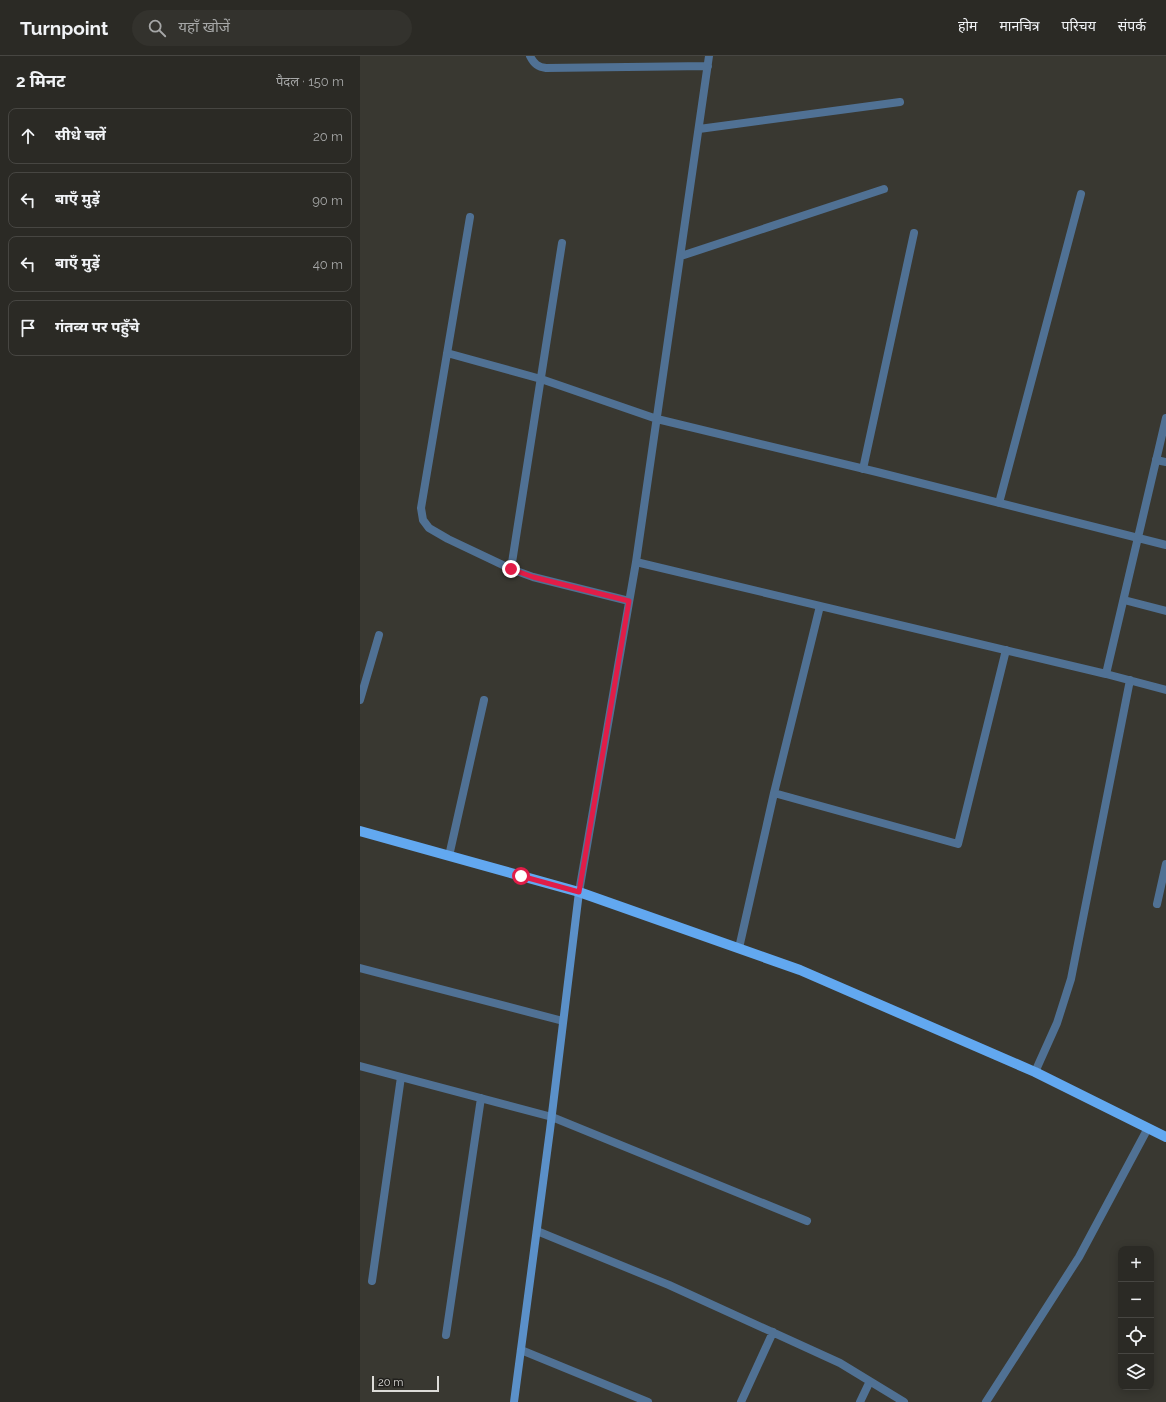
<!DOCTYPE html>
<html lang="hi">
<meta charset="utf-8">
<style>
:root{--surface:#2b2a25;--page:#33322d;--text:#f1f3f6;--muted:#a6a7a7;--line:#474642}
body{margin:0;font-family:Raleway,"Noto Sans Devanagari",sans-serif;background:var(--page);color:var(--text)}
.controls{position:absolute;right:12px;bottom:12px;display:grid;overflow:hidden;border-radius:8px;box-shadow:0 2px 10px #0003}
.controls button{width:36px;height:36px;display:grid;place-items:center;padding:0;border:0;border-bottom:1px solid var(--line);background:var(--surface);color:var(--text);font:20px sans-serif}
.scale{position:absolute;left:12px;bottom:10px;width:67px;box-sizing:border-box;padding-left:4px;border:2px solid #dddcd8;border-top:0;font-size:11px;line-height:14px;white-space:nowrap;color:#dddcd8;-webkit-text-stroke:3px #201f1c;paint-order:stroke}
.stop{position:absolute;width:12px;height:12px;margin:-9px;border:3px solid #e11d48;border-radius:50%;background:#fff}
.stop.end{background:#e11d48;border-color:#fff;box-shadow:0 1px 4px #0008}
.list{margin:0;padding:0;list-style:none}
h2{display:flex;justify-content:space-between;align-items:center;height:52px;margin:0;padding:0 16px;font-size:17px}
h2 small{font-size:13px;font-weight:400;color:var(--muted)}
.list li{display:grid;grid-template-columns:26px 1fr auto;gap:12px;align-items:center;box-sizing:border-box;height:56px;margin:0 8px 8px;padding:0 8px;border:1px solid var(--line);border-radius:8px}
.list b{display:block;font-size:15px;white-space:nowrap}
.list em{font-size:13px;font-style:normal;color:var(--muted)}
.icon{flex:none;width:22px;height:22px;fill:none;stroke:currentColor;stroke-width:2;stroke-linecap:round;stroke-linejoin:round}
.map{position:relative;flex:none;width:806px;height:1346px;overflow:hidden}
header{display:flex;align-items:center;gap:24px;box-sizing:border-box;height:56px;padding:0 20px;background:var(--surface);border-bottom:1px solid var(--line)}
header strong{font-size:19px}
nav{display:flex;gap:22px;margin-inline-start:auto;font-size:14px}
.search{width:280px;height:36px;background:var(--page);display:flex;align-items:center;gap:10px;box-sizing:border-box;padding:0 14px;border-radius:22px;color:var(--muted);font-size:15px}
main{display:flex}
aside{flex:1;background:var(--surface)}
.map>svg:first-child{display:block}
</style>
<header>
<strong>Turnpoint</strong>
<div class="search"><svg class="icon" aria-label="search" viewBox="0 0 24 24"><circle cx="10" cy="10" r="6"/><path d="M15 15l6 6"/></svg>यहाँ खोजें</div>
<nav><a>होम</a><a>मानचित्र</a><a>परिचय</a><a>संपर्क</a></nav>
</header>
<main>
<aside>
<h2>2 मिनट<small>पैदल · 150 m</small></h2>
<ul class="list">
<li><svg class="icon" aria-label="ahead" viewBox="0 0 24 24"><path d="M12 20V5M6 11l6-6 6 6"/></svg><div><b>सीधे चलें</b></div><em>20 m</em></li>
<li><svg class="icon" aria-label="left" viewBox="0 0 24 24"><path d="M17 20v-9H6M10 6l-5 5 5 5"/></svg><div><b>बाएँ मुड़ें</b></div><em>90 m</em></li>
<li><svg class="icon" aria-label="left" viewBox="0 0 24 24"><path d="M17 20v-9H6M10 6l-5 5 5 5"/></svg><div><b>बाएँ मुड़ें</b></div><em>40 m</em></li>
<li><svg class="icon" aria-label="arrive" viewBox="0 0 24 24"><path d="M6 21V4h12l-3 4 3 4H6"/></svg><div><b>गंतव्य पर पहुँचे</b></div></li>
</ul>
</aside>
<div class="map">
<svg width="806" height="1346" viewBox="0 0 806 1346">
<rect width="100%" height="100%" fill="#393831"/>
<g fill="none" stroke-linecap="round" stroke-linejoin="round">
<!-- lane -->
<path stroke="#507194" stroke-width="8" d="M796 404 806 406
M764 544 806 555
M0 912 203 965"/>
<!-- street -->
<path stroke="#507194" stroke-width="8" d="M170 0C174 8 178 11 186 12L348 10
M339 73 540 46
M110 161 61 452 63 464 69 472 88 483 151 513 173 521 269 545
M321 200 524 133
M87 297 181 323 297 363 517 416 806 489
M503 413 554 177
M639 447 721 138
M276 506 746 618 806 634
M151 513 202 187
M746 618 806 362
M0 644 19 579
M414 737 598 788 646 594
M89 800 124 644
M219 836 276 506 349 0
M797 848 806 808
M379 892 414 737 460 550
M0 1010 192 1061 447 1165
M675 1016 697 967 711 923 770 624
M177 1175 309 1229 480 1307 544 1346
M12 1225 41 1021
M86 1279 121 1042
M161 1294 288 1346
M381 1346 413 1276
M500 1346 510 1325
M626 1346 719 1201 788 1072"/>
<!-- secondary -->
<path stroke="#5b90c8" stroke-width="8" d="M154 1346 190 1074 219 836"/>
<!-- primary -->
<path stroke="#62a8f0" stroke-width="10" d="M0 775 219 836 440 914 675 1016 806 1081"/>
</g>
<g fill="none" stroke-linecap="round" stroke-linejoin="round">
<!-- route -->
<path stroke="#e11d48" stroke-width="5" d="M151 513 173 521 269 545 219 836 161 820"/>
</g>
</svg>
<div class="controls">
<button>+</button>
<button>−</button>
<button><svg class="icon" aria-label="locate" viewBox="0 0 24 24"><circle cx="12" cy="12" r="6"/><path d="M12 2v4M12 18v4M2 12h4M18 12h4"/></svg></button>
<button><svg class="icon" aria-label="layers" viewBox="0 0 24 24"><path d="M12 4l9 5-9 5-9-5zM3 14l9 5 9-5"/></svg></button>
</div>
<div class="scale">20 m</div>
<div class="stop" style="left:161px;top:820px"></div>
<div class="stop end" style="left:151px;top:513px"></div>
</div>
</main>
